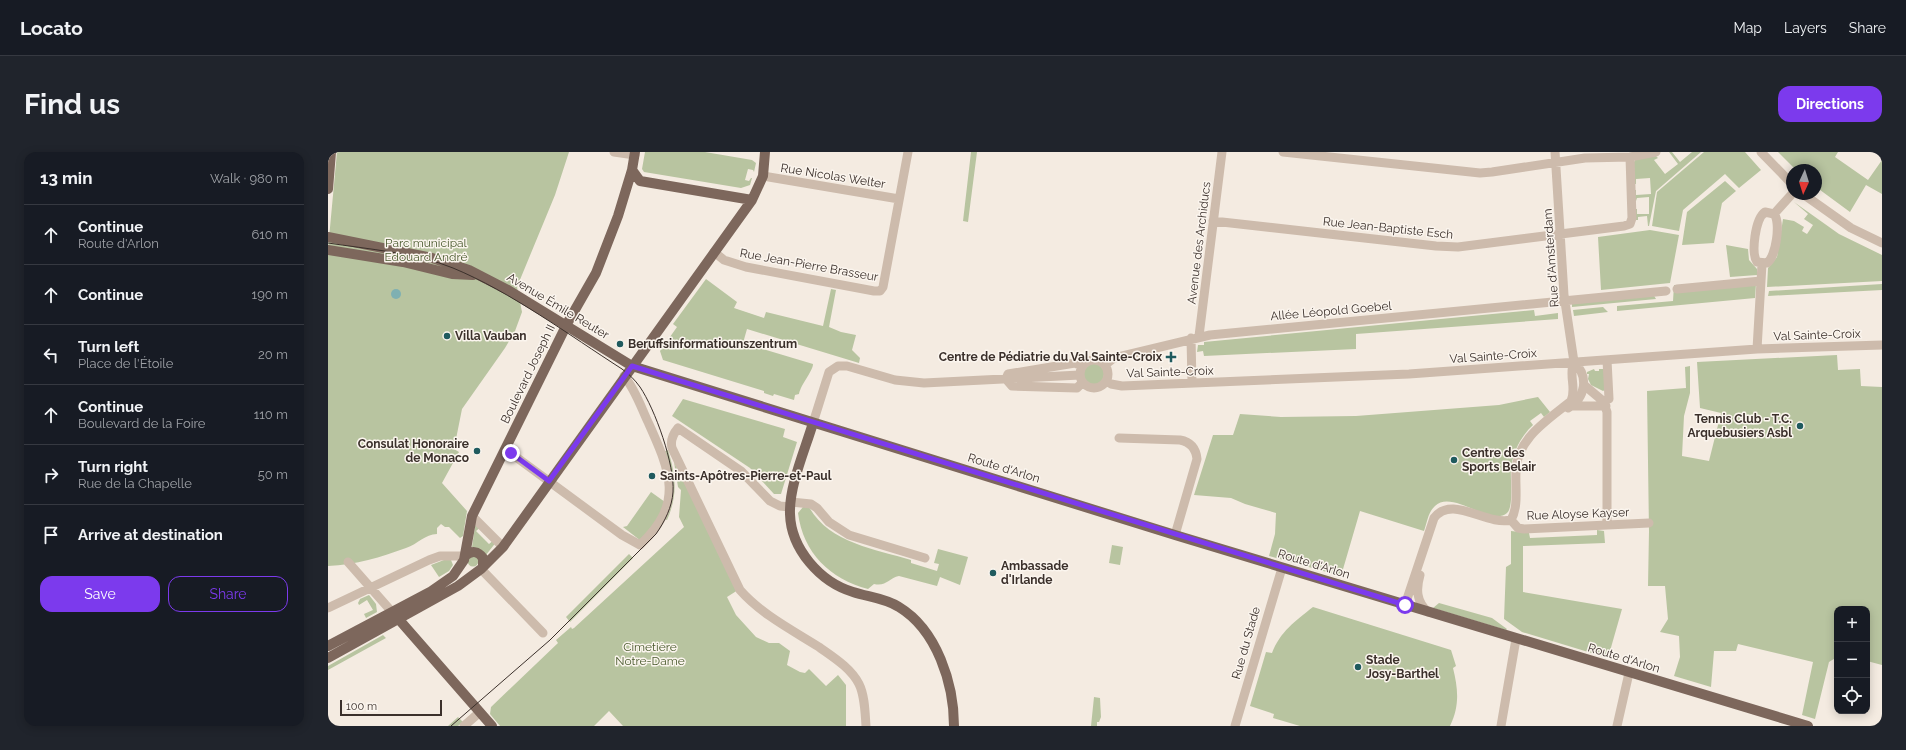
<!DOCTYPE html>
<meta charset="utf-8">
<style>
:root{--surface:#171b24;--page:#20242c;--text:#f1f3f6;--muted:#9ea1a6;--line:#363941;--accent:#7c3aed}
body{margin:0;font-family:Raleway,sans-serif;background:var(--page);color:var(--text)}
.controls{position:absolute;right:12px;bottom:12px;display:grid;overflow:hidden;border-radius:8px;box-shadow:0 2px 10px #0003}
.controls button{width:36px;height:36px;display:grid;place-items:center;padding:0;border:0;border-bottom:1px solid var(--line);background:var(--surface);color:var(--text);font:20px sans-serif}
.compass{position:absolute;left:1458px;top:12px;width:36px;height:36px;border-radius:50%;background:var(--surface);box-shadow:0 2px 10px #0003;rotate:184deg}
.scale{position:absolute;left:12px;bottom:10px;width:102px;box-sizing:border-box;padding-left:4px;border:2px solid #3b302b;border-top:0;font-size:11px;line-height:14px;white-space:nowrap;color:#3b302b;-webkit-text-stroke:3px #fbf5ee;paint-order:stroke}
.stop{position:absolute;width:12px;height:12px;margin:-9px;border:3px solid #7c3aed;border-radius:50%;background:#fff}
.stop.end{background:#7c3aed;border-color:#fff;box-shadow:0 1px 4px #0008}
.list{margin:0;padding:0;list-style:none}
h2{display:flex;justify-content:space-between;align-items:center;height:52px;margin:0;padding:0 16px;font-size:17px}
h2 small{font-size:13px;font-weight:400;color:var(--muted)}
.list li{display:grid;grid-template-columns:26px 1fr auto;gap:12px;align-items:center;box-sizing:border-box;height:60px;padding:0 16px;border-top:1px solid var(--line)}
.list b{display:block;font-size:15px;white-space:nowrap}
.list p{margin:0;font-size:13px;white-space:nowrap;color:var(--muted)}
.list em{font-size:13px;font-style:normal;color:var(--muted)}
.actions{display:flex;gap:8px;padding:12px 16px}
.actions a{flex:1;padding:9px 0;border:1px solid var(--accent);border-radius:12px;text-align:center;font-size:14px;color:var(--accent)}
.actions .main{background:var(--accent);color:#fff}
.icon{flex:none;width:22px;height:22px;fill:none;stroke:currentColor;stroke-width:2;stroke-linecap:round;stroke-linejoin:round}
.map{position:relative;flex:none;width:1554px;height:574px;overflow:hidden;border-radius:12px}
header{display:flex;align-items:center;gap:24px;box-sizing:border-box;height:56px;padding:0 20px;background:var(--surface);border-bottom:1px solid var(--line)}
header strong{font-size:19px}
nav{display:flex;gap:22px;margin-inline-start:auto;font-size:14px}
.intro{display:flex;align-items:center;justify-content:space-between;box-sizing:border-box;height:96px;padding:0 24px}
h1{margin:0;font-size:28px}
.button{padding:10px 18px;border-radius:12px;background:var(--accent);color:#fff;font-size:14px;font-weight:700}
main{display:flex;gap:24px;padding:0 24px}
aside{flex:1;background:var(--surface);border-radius:12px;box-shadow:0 2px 10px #0003}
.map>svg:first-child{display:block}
</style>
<header>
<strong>Locato</strong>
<nav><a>Map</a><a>Layers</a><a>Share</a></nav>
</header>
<div class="intro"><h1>Find us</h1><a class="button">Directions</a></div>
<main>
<aside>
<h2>13 min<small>Walk · 980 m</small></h2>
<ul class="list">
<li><svg class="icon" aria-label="ahead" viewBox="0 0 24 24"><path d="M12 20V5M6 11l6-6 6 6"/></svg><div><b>Continue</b><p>Route d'Arlon</p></div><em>610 m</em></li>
<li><svg class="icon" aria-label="ahead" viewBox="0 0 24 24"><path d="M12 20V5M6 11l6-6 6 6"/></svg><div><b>Continue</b></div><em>190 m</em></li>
<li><svg class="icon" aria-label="left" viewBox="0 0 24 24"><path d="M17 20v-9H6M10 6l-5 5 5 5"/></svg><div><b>Turn left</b><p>Place de l'Étoile</p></div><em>20 m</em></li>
<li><svg class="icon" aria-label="ahead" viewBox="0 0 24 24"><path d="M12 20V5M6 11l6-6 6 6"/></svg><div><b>Continue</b><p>Boulevard de la Foire</p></div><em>110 m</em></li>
<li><svg class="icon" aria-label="right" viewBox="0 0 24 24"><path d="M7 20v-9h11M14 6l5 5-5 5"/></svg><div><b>Turn right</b><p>Rue de la Chapelle</p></div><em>50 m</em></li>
<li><svg class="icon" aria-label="arrive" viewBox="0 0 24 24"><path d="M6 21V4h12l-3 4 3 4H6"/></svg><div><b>Arrive at destination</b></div></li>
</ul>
<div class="actions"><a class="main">Save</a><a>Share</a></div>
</aside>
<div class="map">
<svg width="1554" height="574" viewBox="0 0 1554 574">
<rect width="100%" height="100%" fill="#f4ebe1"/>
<!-- green -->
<path fill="#b8c4a0" d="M9 0H241L227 43 189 135 194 160 187 179 177 196 134 257 126 297 131 300 114 331 139 359 135 384 132 386 121 375H117L113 372 109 376V382C97 382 90 392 78 396 53 405 28 413 0 414V97Z
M317 0H377L424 8 428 11 426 20 425 18 420 17 417 28 421 29 423 26H424L422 33 413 36 316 20 314 17Z
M643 0H649L640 70 635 69Z
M1341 0H1344L1352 10 1364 0H1373L1328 39 1321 74H1320L1319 64 1310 65V68H1307V57H1309V62H1321V45L1309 46 1308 49H1306V38H1308V43L1323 42 1322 26 1308 27V32H1306V10L1307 8 1327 3 1330 6 1326 8 1337 22 1350 12Z
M1376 0H1417L1433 18 1411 36 1397 22 1355 58 1351 79 1324 74 1329 40Z
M1450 0H1510L1507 5 1540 28 1554 8V42L1538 33 1522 60 1488 35V18H1468Z
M1397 29 1408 39 1394 51 1386 91 1354 93 1359 60Z
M1466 50 1511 82 1554 103V129L1439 135 1440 116 1449 105 1455 67 1466 69 1476 75 1474 79 1479 82 1485 73 1476 67 1480 62Z
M1322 78 1351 83 1342 131 1273 138 1270 85Z
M1398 93 1420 97 1421 108 1429 117V123L1402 125Z
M378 127 409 150 406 156 436 166 438 160 495 174 503 137 508 138 501 175 513 180 528 183 524 198 532 206 531 211 419 177 415 191 485 212C485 219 473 232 471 242L467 243 466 248 446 242 445 244 436 241V239L335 208 332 199 349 175 345 172Z
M1428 132 1427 146 1289 159V154L1345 149 1346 133Z
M1554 132V138L1440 144 1441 139Z
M1325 142 1328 147 1244 155V150Z
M1275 155 1280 160 1246 164 1245 158Z
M1206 158 1207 164 1230 161V167L1028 182V197L876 204 875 199 869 200 870 193H876V190Z
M1509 203 1510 218 1532 217 1533 234 1554 235V513L1539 509V457H1509V505L1501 510 1487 567 1474 563 1485 510 1410 492 1408 499H1386L1383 535 1346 524 1352 505 1351 484 1332 480 1340 467 1337 434H1320L1321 379 1319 239 1358 236 1357 215 1362 214V241L1356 264 1354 304 1381 309 1393 261 1372 256 1369 210Z
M754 222a11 11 0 1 1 22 0a11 11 0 1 1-22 0Z
M1266 217 1267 219H1271V217H1276L1277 238 1275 239 1263 233 1260 227 1261 222H1259V220Z
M1210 245 1222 260 1216 265 1213 261 1202 269 1205 273C1193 284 1185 300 1183 316 1182 326 1186 355 1179 361 1163 375 1124 337 1107 354 1100 360 1099 371 1096 379L1032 359 1013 424 941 404 947 382 948 361 917 352 903 346 866 343 885 283H905L912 262 953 265 1028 264 1171 253Z
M355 247 457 277 455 285 469 290 453 342H446L422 316 344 264Z
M340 298C348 324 350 343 339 368L336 367 340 358 335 300Z
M346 310 410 438 399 445 408 463 428 485 441 491H451L462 499 459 513 472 520 477 521 481 517 498 534 510 523 518 533V574H295L281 559 266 574H172L162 562 163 555 230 491 228 488 243 475 244 477 246 476 356 375 351 365 353 338 350 335Z
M323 340 337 350 334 362 313 389 295 375 299 374Z
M475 355H481C501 391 547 397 583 408V411L609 419 611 412 606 411 610 397 640 405 632 433 612 425 609 434 571 424C561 426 558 435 546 432L540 437C502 427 475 401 470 361Z
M148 368 154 374 148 379 161 392 167 387 169 389 158 403 149 396 144 395Z
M1269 378 1276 379 1277 391 1195 394V440L1294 457 1280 506 1194 480 1176 467 1178 415 1183 412V379L1201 381 1202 386 1269 383Z
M784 393 795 395 792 413 781 411Z
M301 402 305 406 242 470 238 465Z
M139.5 409a5.5 5.5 0 1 1 11 0a5.5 5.5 0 1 1-11 0Z
M116 408H123L125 413 121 419 111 425 103 413Z
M41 443 48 452 49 460 38 466 36 462 45 458 39 448 31 453 30 451 32 447Z
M1111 451 1164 466 1179 477 1178 478 1105 456Z
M985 455 1123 498 1128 514 1125 516C1130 536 1132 554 1122 574H972L945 566 946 562 922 554 938 500 944 501C952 480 967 469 985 455Z
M55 483 58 486 0 518V514Z
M766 545 772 546 773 565 771 570H769V574H763Z
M130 565 135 570 130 574H120Z"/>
<!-- water -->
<path fill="#7fb0b2" d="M63 142a5 5 0 1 1 10 0a5 5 0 1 1-10 0Z"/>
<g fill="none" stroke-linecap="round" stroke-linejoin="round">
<!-- minor -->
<path stroke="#cdbbac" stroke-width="9" d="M286 0 307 3
M955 0 1152 21 1164 20 1257 6 1302 5 1328 0
M1227 0 1236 143 1246 210
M1433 0 1464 32
M435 24 571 47
M1475 42 1523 76 1554 91
M1437 60 1446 62C1453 70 1448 105 1439 111L1429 110C1423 101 1427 67 1437 60Z
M1446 62 1464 42
M885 69 1108 94 1130 95 1296 74 1302 72 1304 66 1302 5
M386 100 396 108 418 115 546 139H552L555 135 580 0
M1349 137 1433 129
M871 184 894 0
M863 186 864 231
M1429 197 1434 112
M752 222a14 14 0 1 1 28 0a14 14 0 1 1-28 0Z
M1279 208 1281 247
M777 213 786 206 882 183 1338 139
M754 214 747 211 680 222 678 227 684 234 749 236 754 231
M779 229 783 232 794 234 1081 222 1429 197 1554 193
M1256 233 1275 249 1279 260V373
M1245 254H1278
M1240 256C1258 246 1261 224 1246 210
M485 271 501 220 510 214H519L567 228 596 231 752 223
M791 286 852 288C863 290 868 297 869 307L847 383
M177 297 294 383 312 393C357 351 342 319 320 270 313 255 307 237 296 224
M463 350 483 352 489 356 501 370 521 383 597 406
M462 355 452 354 442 349 413 319 350 276C345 282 342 288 344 296L412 438C433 462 464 478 491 495 505 505 523 516 531 532 537 544 537 561 538 574
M144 364 175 395
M1183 368 1190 376 1196 377 1321 371
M20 410 64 460
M153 417 215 481
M1092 423C1088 437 1088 449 1100 460
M1077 453 1106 366C1124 342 1158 374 1183 368 1191 354 1187 335 1188 319 1189 286 1220 268 1243 249 1249 236 1240 223 1246 210
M0 456 101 408 112 404H137
M136 574 152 560
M907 574 954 416
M1173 574 1188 487
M1289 574 1301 521"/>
<!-- major -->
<path stroke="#7d675c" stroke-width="10" d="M304 18 312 29 424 48
M0 37 3 0
M0 85 104 106 141 118 180 138 304 214 847 383 1480 574
M0 98 75 110 124 122 145 123
M485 271C477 298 461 334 462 362 463 397 492 430 525 440 540 445 557 446 571 455 609 478 626 532 626 574
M137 404C144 398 150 399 155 406V414
M67 463 164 574
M0 494 102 440 125 424 136 408 144 364 240 170 268 121 290 64 304 18 307 0
M0 506 130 434 153 417 175 395 424 48 435 24 437 0"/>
<!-- tram -->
<path stroke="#3b302b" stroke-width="1" d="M0 91C39 97 89 101 125 116 183 140 241 183 294 217 301 222 307 228 312 235 327 257 347 313 345 340 344 355 337 369 328 382L222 488 123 574"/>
</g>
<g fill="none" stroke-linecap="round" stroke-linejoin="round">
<!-- route -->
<path stroke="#7c3aed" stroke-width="5" d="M183 301 221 329 304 214 1077 453"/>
</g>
<!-- markers -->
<g fill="#1f5a5e" stroke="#fbf5ee" stroke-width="1.5">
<circle cx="119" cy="184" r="4"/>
<circle cx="292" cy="192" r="4"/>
<path d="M841 199h4v4h4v4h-4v4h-4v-4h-4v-4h4z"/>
<circle cx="1472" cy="274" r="4"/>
<circle cx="149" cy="299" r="4"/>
<circle cx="1126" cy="308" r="4"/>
<circle cx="324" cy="324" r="4"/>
<circle cx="665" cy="421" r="4"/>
<circle cx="1030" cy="515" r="4"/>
</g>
<g text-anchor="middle" stroke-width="3" stroke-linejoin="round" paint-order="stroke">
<!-- street labels -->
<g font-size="12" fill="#3b302b" stroke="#fbf5ee">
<text transform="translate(505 24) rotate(9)" y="4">Rue Nicolas Welter</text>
<text transform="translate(1060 76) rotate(6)" y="4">Rue Jean-Baptiste Esch</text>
<text transform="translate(871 91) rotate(-83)" y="4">Avenue des Archiducs</text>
<text transform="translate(1223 106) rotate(-94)" y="4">Rue d'Amsterdam</text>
<text transform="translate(481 113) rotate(10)" y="4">Rue Jean-Pierre Brasseur</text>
<text transform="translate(230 154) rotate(31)" y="4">Avenue Émile Reuter</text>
<text transform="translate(1003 159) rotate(-5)" y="4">Allée Léopold Goebel</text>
<text transform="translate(1489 183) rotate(-2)" y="4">Val Sainte-Croix</text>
<text transform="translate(1165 204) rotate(-4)" y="4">Val Sainte-Croix</text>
<text transform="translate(842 220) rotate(-2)" y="4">Val Sainte-Croix</text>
<text transform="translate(200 222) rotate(-64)" y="4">Boulevard Joseph II</text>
<text transform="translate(676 316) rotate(17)" y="4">Route d'Arlon</text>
<text transform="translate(1250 362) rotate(-2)" y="4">Rue Aloyse Kayser</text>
<text transform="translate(986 412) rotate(17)" y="4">Route d'Arlon</text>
<text transform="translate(918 491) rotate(-74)" y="4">Rue du Stade</text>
<text transform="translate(1296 506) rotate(17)" y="4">Route d'Arlon</text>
</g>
<!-- park labels -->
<g font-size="12" fill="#4a5a2e" stroke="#fbf5ee">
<text x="98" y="95">Parc municipal<tspan x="98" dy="14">Edouard André</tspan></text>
<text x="322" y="499">Cimetière<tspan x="322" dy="14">Notre-Dame</tspan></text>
</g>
<!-- poi labels -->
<g font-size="12" font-weight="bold" fill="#3b302b" stroke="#fbf5ee" text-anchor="start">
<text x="127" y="188">Villa Vauban</text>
<text x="300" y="196">Beruffsinformatiounszentrum</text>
<text x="834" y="209" text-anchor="end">Centre de Pédiatrie du Val Sainte-Croix</text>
<text x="1464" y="271" text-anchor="end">Tennis Club - T.C.<tspan x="1464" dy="14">Arquebusiers Asbl</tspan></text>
<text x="141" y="296" text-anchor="end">Consulat Honoraire<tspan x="141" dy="14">de Monaco</tspan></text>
<text x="1134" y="305">Centre des<tspan x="1134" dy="14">Sports Belair</tspan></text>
<text x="332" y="328">Saints-Apôtres-Pierre-et-Paul</text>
<text x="673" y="418">Ambassade<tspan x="673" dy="14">d'Irlande</tspan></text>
<text x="1038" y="512">Stade<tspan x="1038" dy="14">Josy-Barthel</tspan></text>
</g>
</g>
</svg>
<div class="controls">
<button>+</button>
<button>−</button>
<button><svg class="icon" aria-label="locate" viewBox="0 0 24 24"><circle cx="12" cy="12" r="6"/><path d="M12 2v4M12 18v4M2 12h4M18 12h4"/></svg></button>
</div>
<svg class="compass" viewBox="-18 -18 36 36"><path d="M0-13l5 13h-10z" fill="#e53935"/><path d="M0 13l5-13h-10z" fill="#9ea1a6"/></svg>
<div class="scale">100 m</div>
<div class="stop" style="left:1077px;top:453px"></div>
<div class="stop end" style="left:183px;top:301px"></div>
</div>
</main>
